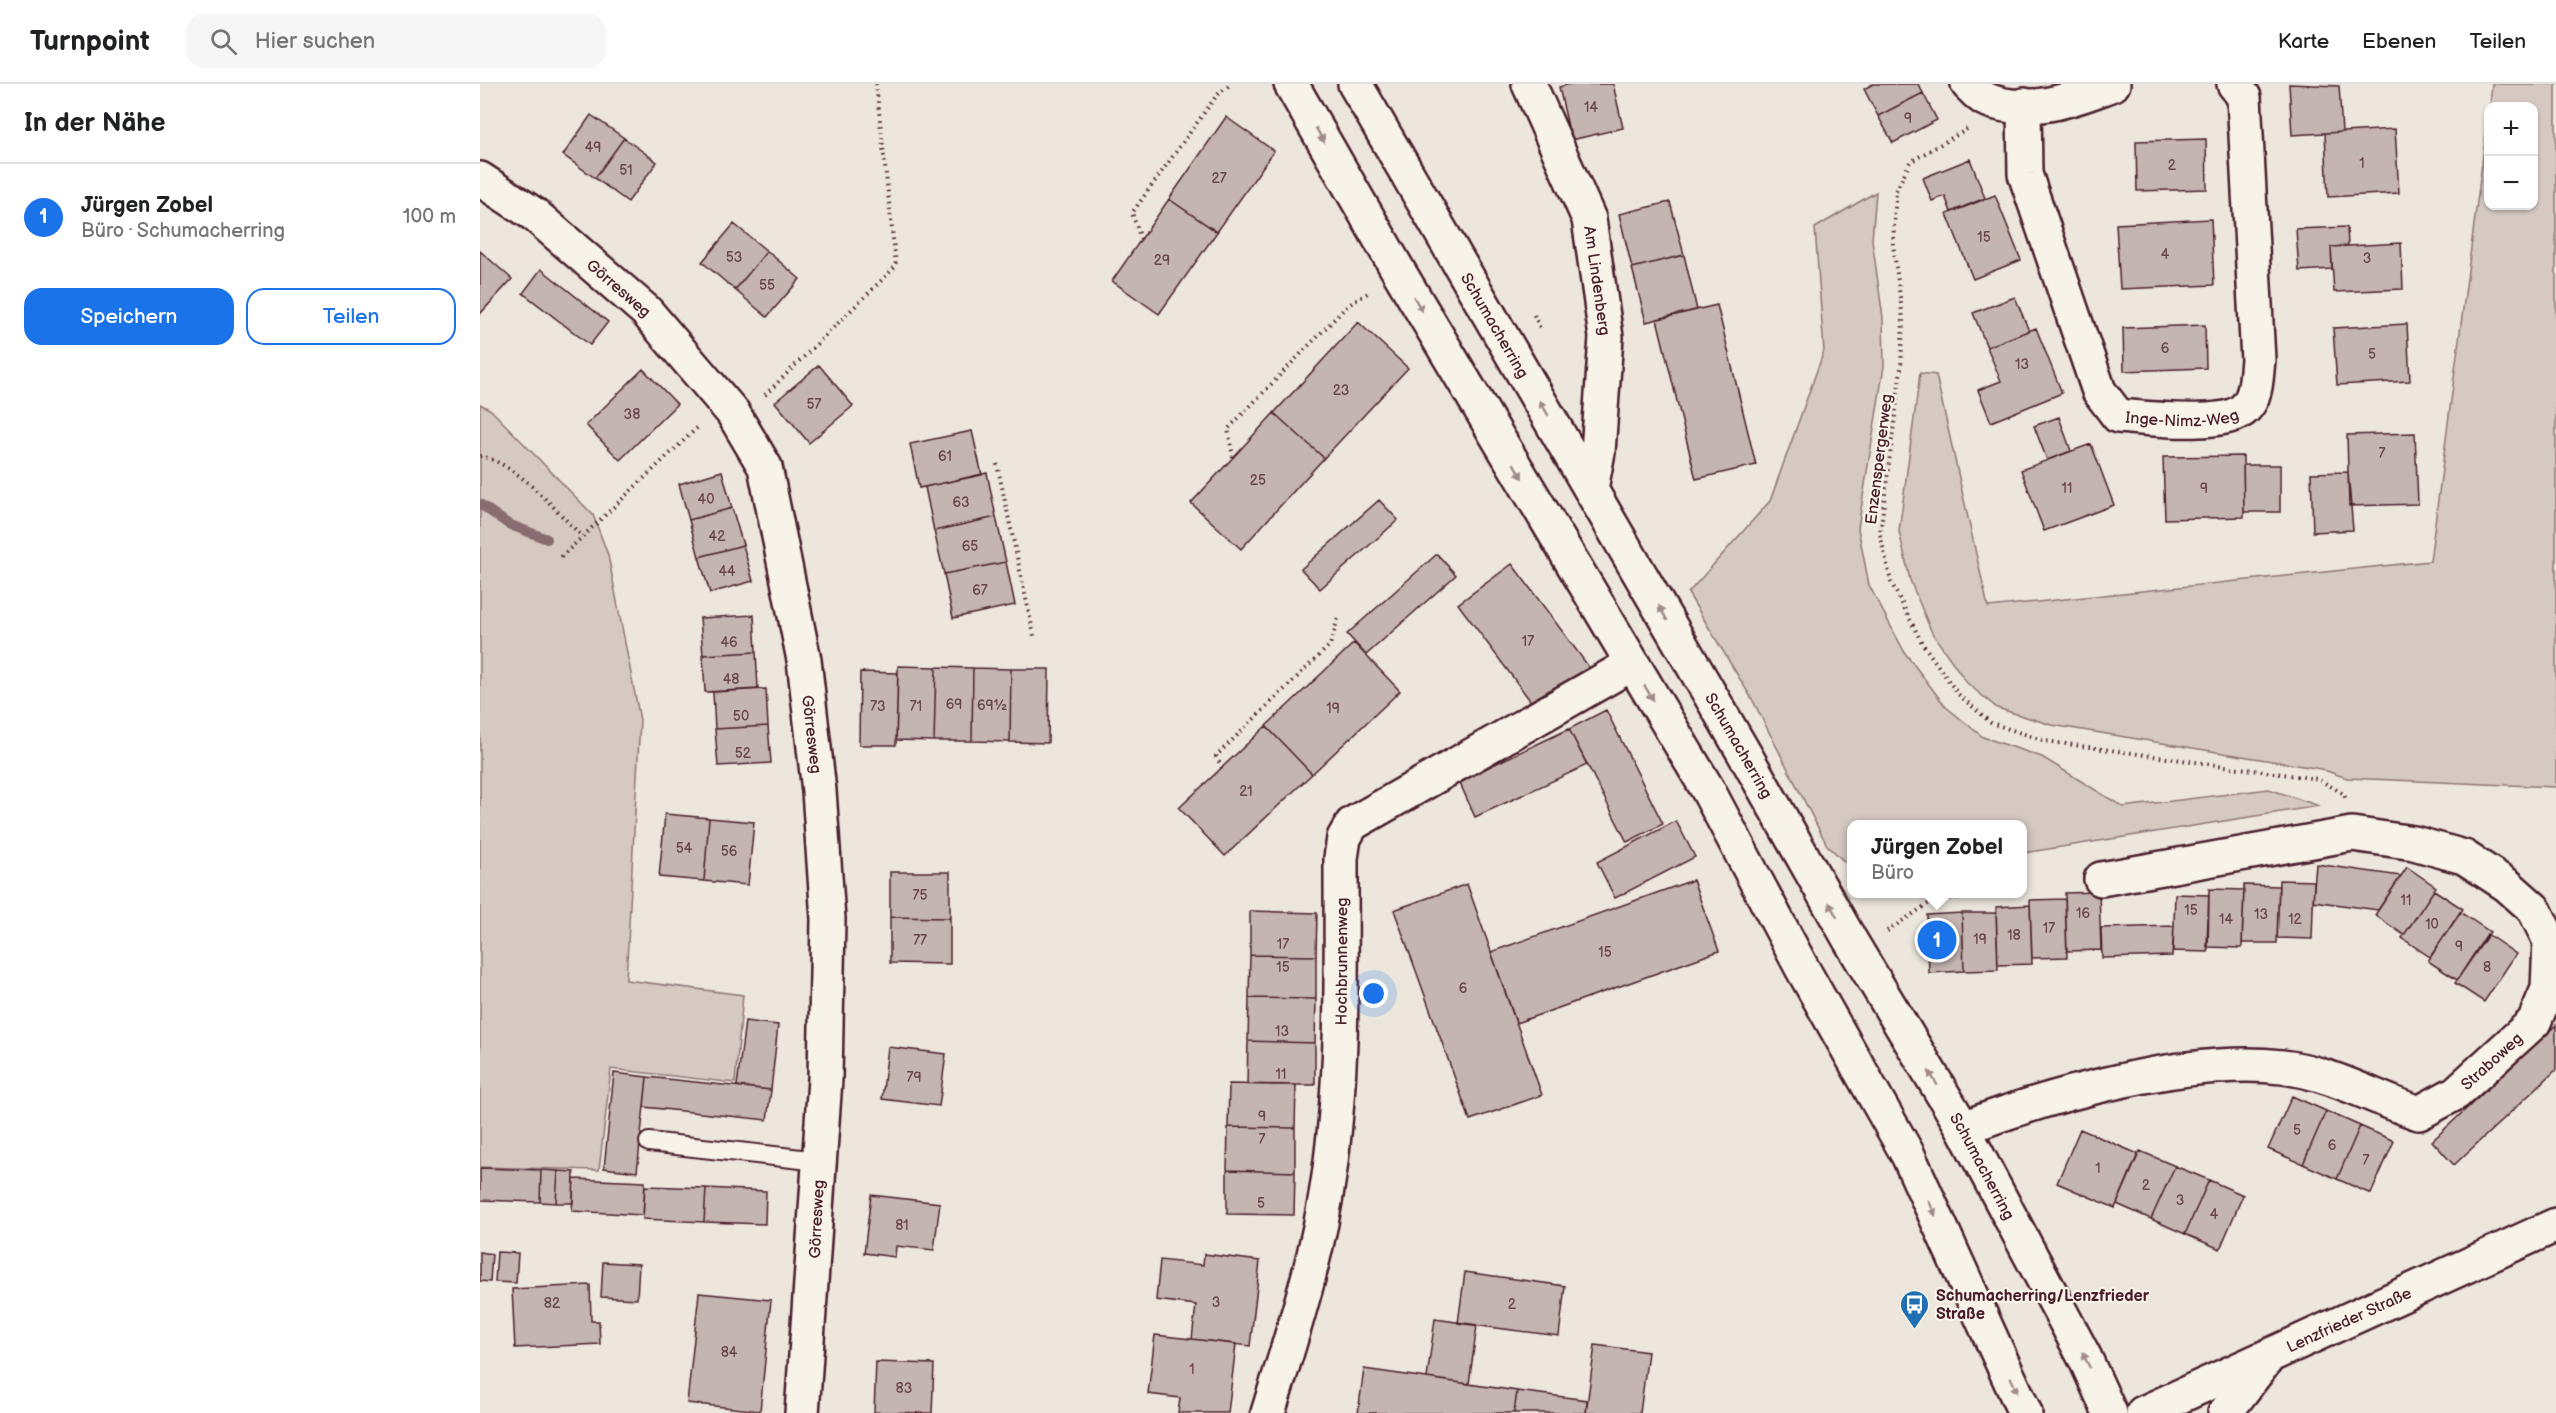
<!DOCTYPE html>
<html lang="de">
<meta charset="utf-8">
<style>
:root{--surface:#fff;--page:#f6f6f6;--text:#202124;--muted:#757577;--line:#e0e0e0;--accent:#1a73e8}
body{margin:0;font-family:"Balsamiq Sans",sans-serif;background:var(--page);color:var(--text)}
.controls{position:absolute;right:18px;top:18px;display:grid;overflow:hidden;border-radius:12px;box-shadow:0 2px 4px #0004}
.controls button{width:54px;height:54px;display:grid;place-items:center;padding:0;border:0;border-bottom:2px solid var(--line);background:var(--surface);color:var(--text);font:30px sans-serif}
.you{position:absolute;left:894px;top:910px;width:21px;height:21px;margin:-15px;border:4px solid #fff;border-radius:50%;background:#1a73e8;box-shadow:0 0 0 9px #1a73e833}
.badge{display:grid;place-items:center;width:39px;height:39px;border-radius:50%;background:var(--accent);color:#fff;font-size:20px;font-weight:700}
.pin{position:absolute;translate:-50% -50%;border:3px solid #fff;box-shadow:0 2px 6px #0006}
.popup{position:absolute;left:1367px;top:736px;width:180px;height:78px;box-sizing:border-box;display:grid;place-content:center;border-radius:12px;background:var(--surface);filter:drop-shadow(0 2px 4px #0005);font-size:20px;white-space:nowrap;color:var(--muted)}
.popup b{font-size:22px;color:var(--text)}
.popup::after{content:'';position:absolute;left:50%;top:100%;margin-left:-12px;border:12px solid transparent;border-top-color:var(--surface)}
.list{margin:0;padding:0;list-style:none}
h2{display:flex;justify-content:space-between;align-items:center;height:78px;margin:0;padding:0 24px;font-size:26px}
h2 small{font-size:20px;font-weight:400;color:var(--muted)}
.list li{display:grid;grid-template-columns:39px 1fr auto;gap:18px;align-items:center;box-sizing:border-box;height:108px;padding:0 24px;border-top:2px solid var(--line)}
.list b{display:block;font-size:22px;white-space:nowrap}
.list p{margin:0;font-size:20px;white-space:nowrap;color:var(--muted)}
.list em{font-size:20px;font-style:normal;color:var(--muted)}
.actions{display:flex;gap:12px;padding:18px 24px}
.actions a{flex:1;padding:14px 0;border:2px solid var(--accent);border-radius:18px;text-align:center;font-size:21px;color:var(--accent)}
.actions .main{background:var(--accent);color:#fff}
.icon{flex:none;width:33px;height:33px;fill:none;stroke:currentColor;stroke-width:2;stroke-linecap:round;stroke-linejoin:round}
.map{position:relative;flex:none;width:2076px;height:1329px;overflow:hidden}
header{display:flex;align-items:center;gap:36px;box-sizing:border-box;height:84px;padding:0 30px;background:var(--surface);border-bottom:2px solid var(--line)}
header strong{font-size:28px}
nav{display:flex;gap:33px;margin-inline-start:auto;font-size:21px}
.search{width:420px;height:54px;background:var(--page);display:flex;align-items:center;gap:15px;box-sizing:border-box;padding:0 21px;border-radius:18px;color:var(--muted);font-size:22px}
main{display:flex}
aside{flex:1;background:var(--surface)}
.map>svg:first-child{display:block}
</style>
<header>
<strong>Turnpoint</strong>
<div class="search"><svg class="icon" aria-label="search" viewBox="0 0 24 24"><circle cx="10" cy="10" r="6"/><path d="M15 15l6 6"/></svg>Hier suchen</div>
<nav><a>Karte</a><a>Ebenen</a><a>Teilen</a></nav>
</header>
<main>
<aside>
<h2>In der Nähe<small></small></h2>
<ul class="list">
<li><span class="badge">1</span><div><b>Jürgen Zobel</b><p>Büro · Schumacherring</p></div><em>100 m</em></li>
</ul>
<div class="actions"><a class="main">Speichern</a><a>Teilen</a></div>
</aside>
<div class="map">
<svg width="2076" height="1329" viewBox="0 0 2076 1329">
<rect width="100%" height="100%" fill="#ece6dd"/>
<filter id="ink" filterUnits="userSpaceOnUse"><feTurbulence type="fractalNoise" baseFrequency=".0167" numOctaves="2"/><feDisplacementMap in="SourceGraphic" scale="12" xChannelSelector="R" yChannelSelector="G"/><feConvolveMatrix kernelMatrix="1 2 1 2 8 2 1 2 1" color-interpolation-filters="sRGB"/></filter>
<g filter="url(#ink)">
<!-- green -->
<path fill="#d5c9c2" stroke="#907476" stroke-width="1.5" d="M2012 0H2076V703L1867 694 1841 685 1572 641 1517 624 1487 599 1452 549 1430 496 1419 447 1440 289 1456 291 1508 523 1950 477 2008 34V122H2054V22H2010Z
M1396 108 1392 156 1403 234 1404 282 1378 444 1389 501 1425 569 1466 623 1503 653 1562 673 1643 723 1789 705 1839 722 1543 769V740H1372L1371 784 1347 761 1272 615 1208 509 1290 417 1344 267 1335 144Z
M0 320 11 326 113 431 128 471 160 636 146 896 263 911 255 999 131 985 119 1086 0 1083Z"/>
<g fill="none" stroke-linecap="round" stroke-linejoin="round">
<!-- stream -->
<path stroke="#896c6f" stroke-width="10" d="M0 420 28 440 67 455"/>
</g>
<!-- building -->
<path fill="#c4b5b0" stroke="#4a1f2b" stroke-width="1.5" d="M1090 0H1133L1143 44 1091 56 1079 3Z
M1393 0H1438L1443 9 1398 32 1384 5Z
M1809 0 1859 2 1862 48 1812 51Z
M1443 9 1457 36 1413 59 1398 32Z
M111 31 144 54 115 94 83 71Z
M746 33 794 67 737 148 689 115Z
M1915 45 1919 109 1848 113 1845 49Z
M144 54 177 78 148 118 115 94Z
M1726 55 1727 105 1657 107 1656 57Z
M1490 75 1505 114 1471 128 1465 112 1452 117 1443 94Z
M1515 111 1541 176 1493 195 1467 130Z
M689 115 737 148 679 230 632 197Z
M1190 118 1204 171 1152 184 1139 130Z
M1731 135 1734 201 1640 205 1636 140Z
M254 140 287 167 255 206 222 178Z
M1867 143 1868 162 1851 163 1852 185 1819 187 1816 145Z
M1921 159 1923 205 1854 208 1851 163Z
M0 167 32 195 0 230Z
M287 167 320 195 287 233 255 206Z
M1204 171 1217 226 1166 238 1152 184Z
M61 185 128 238 110 261 43 209Z
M1535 213 1549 247 1507 263 1493 229Z
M1237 221 1276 381 1216 395 1177 235Z
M878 238 928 284 844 374 794 329Z
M1927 240 1930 297 1857 301 1853 244Z
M1725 241 1726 284 1644 287 1643 244Z
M1556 244 1582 309 1511 338 1498 306 1521 297 1507 263Z
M339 281 373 322 329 359 295 318Z
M163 285 197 320 140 376 106 341Z
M794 329 844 374 761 465 711 419Z
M1579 333 1591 367 1567 376 1554 342Z
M492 347 502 391 439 404 430 360Z
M1935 349 1938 420 1869 422 1867 351Z
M1611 360 1634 421 1564 447 1541 386Z
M1763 372 1764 433 1685 435 1683 373Z
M1763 381H1800V428H1764Z
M242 387 252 424 209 436 199 400Z
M1868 388 1873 446 1833 448 1831 389Z
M507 389 516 433 454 447 445 403Z
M899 416 918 436 840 505 821 485Z
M252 424 263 461 219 473 209 436Z
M516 433 526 478 464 490 454 447Z
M263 461 273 497 230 509 219 473Z
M957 470 976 491 886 571 867 550Z
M526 478 535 521 473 534 464 490Z
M1032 480 1109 583 1055 623 978 520Z
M274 531 276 568 223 571 220 534Z
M874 559 920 607 832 690 786 642Z
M276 568 278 605 225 608 223 571Z
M418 582 456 583 454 657 416 656Z
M456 583 493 584 492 657H454Z
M493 584 531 585 530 658 492 657Z
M531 585H569L568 659 530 658Z
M380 588 418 589 416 661H379Z
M286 605 288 642 235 645 233 608Z
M1126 626 1183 740 1147 758 1089 645Z
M288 642 291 679 238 682 235 645Z
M786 642 832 690 745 772 699 724Z
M1089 645 1107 681 995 733 979 697Z
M185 730 229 734 224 797 179 793Z
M229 734 274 738 268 801 224 797Z
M1196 737 1215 773 1135 814 1117 778Z
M1836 780 1921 792 1898 826 1833 817Z
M1927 783 1956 803 1924 851 1895 831Z
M410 788H470V834L410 833Z
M1213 796 1239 867 1036 939 1011 868Z
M1799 796 1834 797 1832 855 1797 854Z
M987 800 1062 1011 990 1036 914 826Z
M1764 801 1799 802 1797 859H1762Z
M1729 805 1764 806 1762 864 1727 863Z
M1954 806 1983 825 1950 873 1922 854Z
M1619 808 1621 866 1587 867 1585 809Z
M1695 810 1729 811 1728 868 1693 867Z
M1585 815 1587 873 1552 874 1550 816Z
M1550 821 1552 880 1518 881 1516 823Z
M770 827 837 829 836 872 770 871Z
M1980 828 2010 848 1977 896 1948 877Z
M1482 829 1484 887 1449 889 1447 831Z
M1482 829H1516L1518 886 1484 887Z
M410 833 470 834V880L410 879Z
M1694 842 1692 872 1622 874 1621 844Z
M2007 850 2036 870 2004 918 1975 899Z
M770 871 836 872V915L769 914Z
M769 914 836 915 835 959 768 957Z
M265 937 298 941 291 1006 257 1002Z
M2076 941V986L1974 1081 1952 1057Z
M768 957 835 959V1001H767Z
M408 963 466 970 459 1022 402 1015Z
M134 989 167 993 157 1088 124 1084Z
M167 993 291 1006 287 1036 164 1023Z
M749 1000 816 1001 815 1044 748 1043Z
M1812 1012 1846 1027 1823 1080 1788 1065Z
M1846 1027 1880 1042 1857 1095 1823 1080Z
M1880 1042 1914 1057 1891 1110 1857 1095Z
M748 1043 815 1044V1088L747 1086Z
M1600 1045 1658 1070 1635 1124 1577 1099Z
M1660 1067 1695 1082 1671 1135 1637 1120Z
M1695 1082 1729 1096 1705 1150 1671 1135Z
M0 1084 61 1086 60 1118 0 1116Z
M61 1086 78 1087 76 1119 60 1118Z
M747 1086 815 1088 814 1131 747 1130Z
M78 1087 94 1088 93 1119H76Z
M94 1095 165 1098 163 1131 92 1127Z
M1729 1096 1763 1111 1740 1165 1705 1150Z
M165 1102 226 1104 224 1138 163 1135Z
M226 1104 286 1107 285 1140 224 1138Z
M391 1111 460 1119 454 1166 416 1162 415 1173 384 1169Z
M0 1168 12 1170 10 1198 0 1197Z
M17 1168 38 1169 36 1199 15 1198Z
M724 1170 780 1177 770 1262 712 1255 716 1221 676 1216 680 1176 723 1181Z
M123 1178 159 1180 157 1215 121 1213Z
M985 1188 1085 1202 1079 1252 978 1239Z
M110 1201 111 1237H119L120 1260 35 1264 32 1205Z
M219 1209 291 1216 280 1327 207 1319Z
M955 1235 997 1241 989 1300 947 1294Z
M675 1251 756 1260 748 1329H698L700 1314 668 1310Z
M1115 1261 1168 1268 1160 1329H1106Z
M396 1278 454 1280 452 1329 394 1328Z
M884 1285 1037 1307 1034 1329H878Z
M1037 1307 1107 1316 1106 1329H1034Z"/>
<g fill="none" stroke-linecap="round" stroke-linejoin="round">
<defs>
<path id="service" d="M169 1058 339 1077"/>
<g id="minor">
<path id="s1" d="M1049 0 1109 135 1126 253 1118 368 1111 405"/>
<path d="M1488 0C1493 5 1499 12 1505 15 1545 33 1595 15 1633 0"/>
<path id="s2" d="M1544 21 1545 90 1619 307 1638 332C1665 334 1747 344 1765 324 1777 312 1776 292 1778 276L1764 13 1754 0"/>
<path id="s3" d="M0 95 55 131 166 227 253 329 285 383 324 576 339 707 348 835 345 995 322 1329"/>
<path id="s4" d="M1483 1044C1571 1011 1708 972 1802 983 1850 988 1894 1014 1939 1029L1976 1009 2054 938 2068 905 2070 857 2054 825 2027 801 1984 773 1934 759 1872 750 1621 795"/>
<path id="s5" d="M788 1329C812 1251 838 1173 849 1092 864 987 861 880 861 774L864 754 872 740 1152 580"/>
</g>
<g id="tertiary">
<path id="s6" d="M1663 1329 2076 1141"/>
<path d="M1745 1329 1786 1276"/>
</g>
<g id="primary">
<path d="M811 0 919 188 1228 706 1322 884 1428 1071 1545 1329"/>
<path id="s7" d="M875 0 1264 669 1370 856 1483 1044 1605 1274 1630 1329"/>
</g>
</defs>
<!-- service casing -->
<use href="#service" stroke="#4a1f2b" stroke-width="22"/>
<!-- minor casing -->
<use href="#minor" stroke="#4a1f2b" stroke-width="38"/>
<!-- tertiary casing -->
<use href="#tertiary" stroke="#4a1f2b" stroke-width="38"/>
<!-- primary casing -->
<use href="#primary" stroke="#4a1f2b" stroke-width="38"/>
<!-- path -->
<path stroke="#4a1f2b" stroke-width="4" stroke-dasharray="1.5 4.5" stroke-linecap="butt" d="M1487 45 1430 78 1416 107 1413 160 1423 235 1421 284 1400 450 1411 498 1442 559 1478 610 1511 639 1565 657 1838 695 1864 710 1866 717
M661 155 652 129 737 11 751 0
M1054 231 1061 246
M285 311 416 182 396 0
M0 372C37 379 76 427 102 452
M753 373 748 345 867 222 891 207
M517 380 554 552
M81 473 218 343
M742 684 736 672 850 561 859 531
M1407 847 1451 818 1501 810"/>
<!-- service -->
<use href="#service" stroke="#f7f3e8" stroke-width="18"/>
<!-- minor -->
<use href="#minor" stroke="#f7f3e8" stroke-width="33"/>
<!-- tertiary -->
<use href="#tertiary" stroke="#f7f3e8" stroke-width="33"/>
<!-- primary -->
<use href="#primary" stroke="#f7f3e8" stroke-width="33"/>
</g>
<!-- one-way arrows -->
<defs><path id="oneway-solid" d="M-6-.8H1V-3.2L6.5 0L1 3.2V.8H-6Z" transform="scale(1.5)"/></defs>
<g fill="#a0898a">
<use href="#oneway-solid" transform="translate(840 51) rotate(60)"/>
<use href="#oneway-solid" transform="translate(938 220) rotate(59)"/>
<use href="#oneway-solid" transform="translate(1064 324) rotate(-120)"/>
<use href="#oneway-solid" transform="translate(1038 387) rotate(60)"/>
<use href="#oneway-solid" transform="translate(1183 529) rotate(-120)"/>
<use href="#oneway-solid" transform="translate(1169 609) rotate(59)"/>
<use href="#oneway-solid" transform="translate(1353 826) rotate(-119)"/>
<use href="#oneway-solid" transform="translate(1453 994) rotate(-121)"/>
<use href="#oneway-solid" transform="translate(1452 1124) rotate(66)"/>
<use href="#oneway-solid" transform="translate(1606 1276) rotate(-116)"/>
<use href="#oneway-solid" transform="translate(1534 1301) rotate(67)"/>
</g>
</g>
<!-- icons -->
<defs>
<symbol id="bus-pin" viewBox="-11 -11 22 30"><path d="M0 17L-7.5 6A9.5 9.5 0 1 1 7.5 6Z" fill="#1f6fb2" stroke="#f7f3e8"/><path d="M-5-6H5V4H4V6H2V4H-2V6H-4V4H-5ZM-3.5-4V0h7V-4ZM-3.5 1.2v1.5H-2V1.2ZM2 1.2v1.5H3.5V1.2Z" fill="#fff"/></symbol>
</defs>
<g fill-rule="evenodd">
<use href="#bus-pin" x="1418" y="1204" width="33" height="45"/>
</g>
<g text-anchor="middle" stroke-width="4.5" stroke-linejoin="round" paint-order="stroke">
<!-- number labels -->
<g font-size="14" fill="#68444c">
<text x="1111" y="28">14</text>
<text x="1428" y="39">9</text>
<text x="113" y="68">49</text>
<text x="1882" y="84">1</text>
<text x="1692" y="86">2</text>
<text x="146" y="91">51</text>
<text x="739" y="99">27</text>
<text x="1504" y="158">15</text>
<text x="1685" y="175">4</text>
<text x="254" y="178">53</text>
<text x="1887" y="179">3</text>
<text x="682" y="181">29</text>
<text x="287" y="206">55</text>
<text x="1685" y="269">6</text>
<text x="1892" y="275">5</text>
<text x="1542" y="285">13</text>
<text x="861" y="311">23</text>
<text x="334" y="325">57</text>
<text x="152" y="335">38</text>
<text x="1902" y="374">7</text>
<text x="465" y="377">61</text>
<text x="778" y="401">25</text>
<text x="1587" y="409">11</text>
<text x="1724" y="409">9</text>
<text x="226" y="420">40</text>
<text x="481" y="423">63</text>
<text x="237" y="457">42</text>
<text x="490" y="467">65</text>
<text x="247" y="492">44</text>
<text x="500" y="511">67</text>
<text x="1048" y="562">17</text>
<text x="249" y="563">46</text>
<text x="251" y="600">48</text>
<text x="474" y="625">69</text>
<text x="512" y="626">69½</text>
<text x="398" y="627">73</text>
<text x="436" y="627">71</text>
<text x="853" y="629">19</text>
<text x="261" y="637">50</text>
<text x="263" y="674">52</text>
<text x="766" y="712">21</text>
<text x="204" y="769">54</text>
<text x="249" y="772">56</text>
<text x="440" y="816">75</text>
<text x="1926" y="821">11</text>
<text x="1711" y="831">15</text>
<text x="1603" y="834">16</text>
<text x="1781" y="835">13</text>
<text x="1746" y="840">14</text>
<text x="1815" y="840">12</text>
<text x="1952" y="845">10</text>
<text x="1569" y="849">17</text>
<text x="1534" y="856">18</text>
<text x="1500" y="860">19</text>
<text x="440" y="861">77</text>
<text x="803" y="865">17</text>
<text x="1979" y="867">9</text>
<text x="1125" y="873">15</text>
<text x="803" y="888">15</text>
<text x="2007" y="888">8</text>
<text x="983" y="909">6</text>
<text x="802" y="952">13</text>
<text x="801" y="995">11</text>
<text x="434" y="998">79</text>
<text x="782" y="1037">9</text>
<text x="1817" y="1051">5</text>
<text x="782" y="1060">7</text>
<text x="1852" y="1066">6</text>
<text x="1886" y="1081">7</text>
<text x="1618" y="1089">1</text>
<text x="1666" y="1106">2</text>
<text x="1700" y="1121">3</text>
<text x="781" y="1124">5</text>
<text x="1734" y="1135">4</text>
<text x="422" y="1146">81</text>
<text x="736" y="1223">3</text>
<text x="72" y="1224">82</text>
<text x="1032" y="1225">2</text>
<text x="249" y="1273">84</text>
<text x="712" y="1290">1</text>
<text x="424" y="1309">83</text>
</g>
<!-- street labels -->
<g font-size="16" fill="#4a1f2b" stroke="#f7f3e8">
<text dy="6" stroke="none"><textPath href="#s1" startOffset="210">Am Lindenberg</textPath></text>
<text dy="6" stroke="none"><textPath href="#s3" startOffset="177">Görresweg</textPath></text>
<text dy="6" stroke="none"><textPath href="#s7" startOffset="279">Schumacherring</textPath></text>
<text dy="6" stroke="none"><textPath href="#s2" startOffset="394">Inge-Nimz-Weg</textPath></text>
<text transform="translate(1398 375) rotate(-83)" y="6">Enzenspergerweg</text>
<text dy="6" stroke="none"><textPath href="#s3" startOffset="681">Görresweg</textPath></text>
<text dy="6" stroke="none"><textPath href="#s7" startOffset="765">Schumacherring</textPath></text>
<text dy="6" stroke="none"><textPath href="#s5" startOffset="460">Hochbrunnenweg</textPath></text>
<text dy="6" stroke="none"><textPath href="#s4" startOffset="562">Straboweg</textPath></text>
<text dy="6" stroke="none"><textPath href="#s7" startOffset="1251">Schumacherring</textPath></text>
<text transform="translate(336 1135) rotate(-87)" y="6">Görresweg</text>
<text dy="6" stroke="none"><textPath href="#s6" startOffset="226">Lenzfrieder Straße</textPath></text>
</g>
<!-- poi labels -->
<g font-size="16" font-weight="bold" fill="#4a1f2b" stroke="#f7f3e8" text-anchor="start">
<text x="1456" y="1217">Schumacherring/Lenzfrieder<tspan x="1456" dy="18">Straße</tspan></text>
</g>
</g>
</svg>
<div class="controls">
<button>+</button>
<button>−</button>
</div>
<div class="you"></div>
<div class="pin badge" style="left:1457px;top:856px">1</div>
<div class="popup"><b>Jürgen Zobel</b>Büro</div>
</div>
</main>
